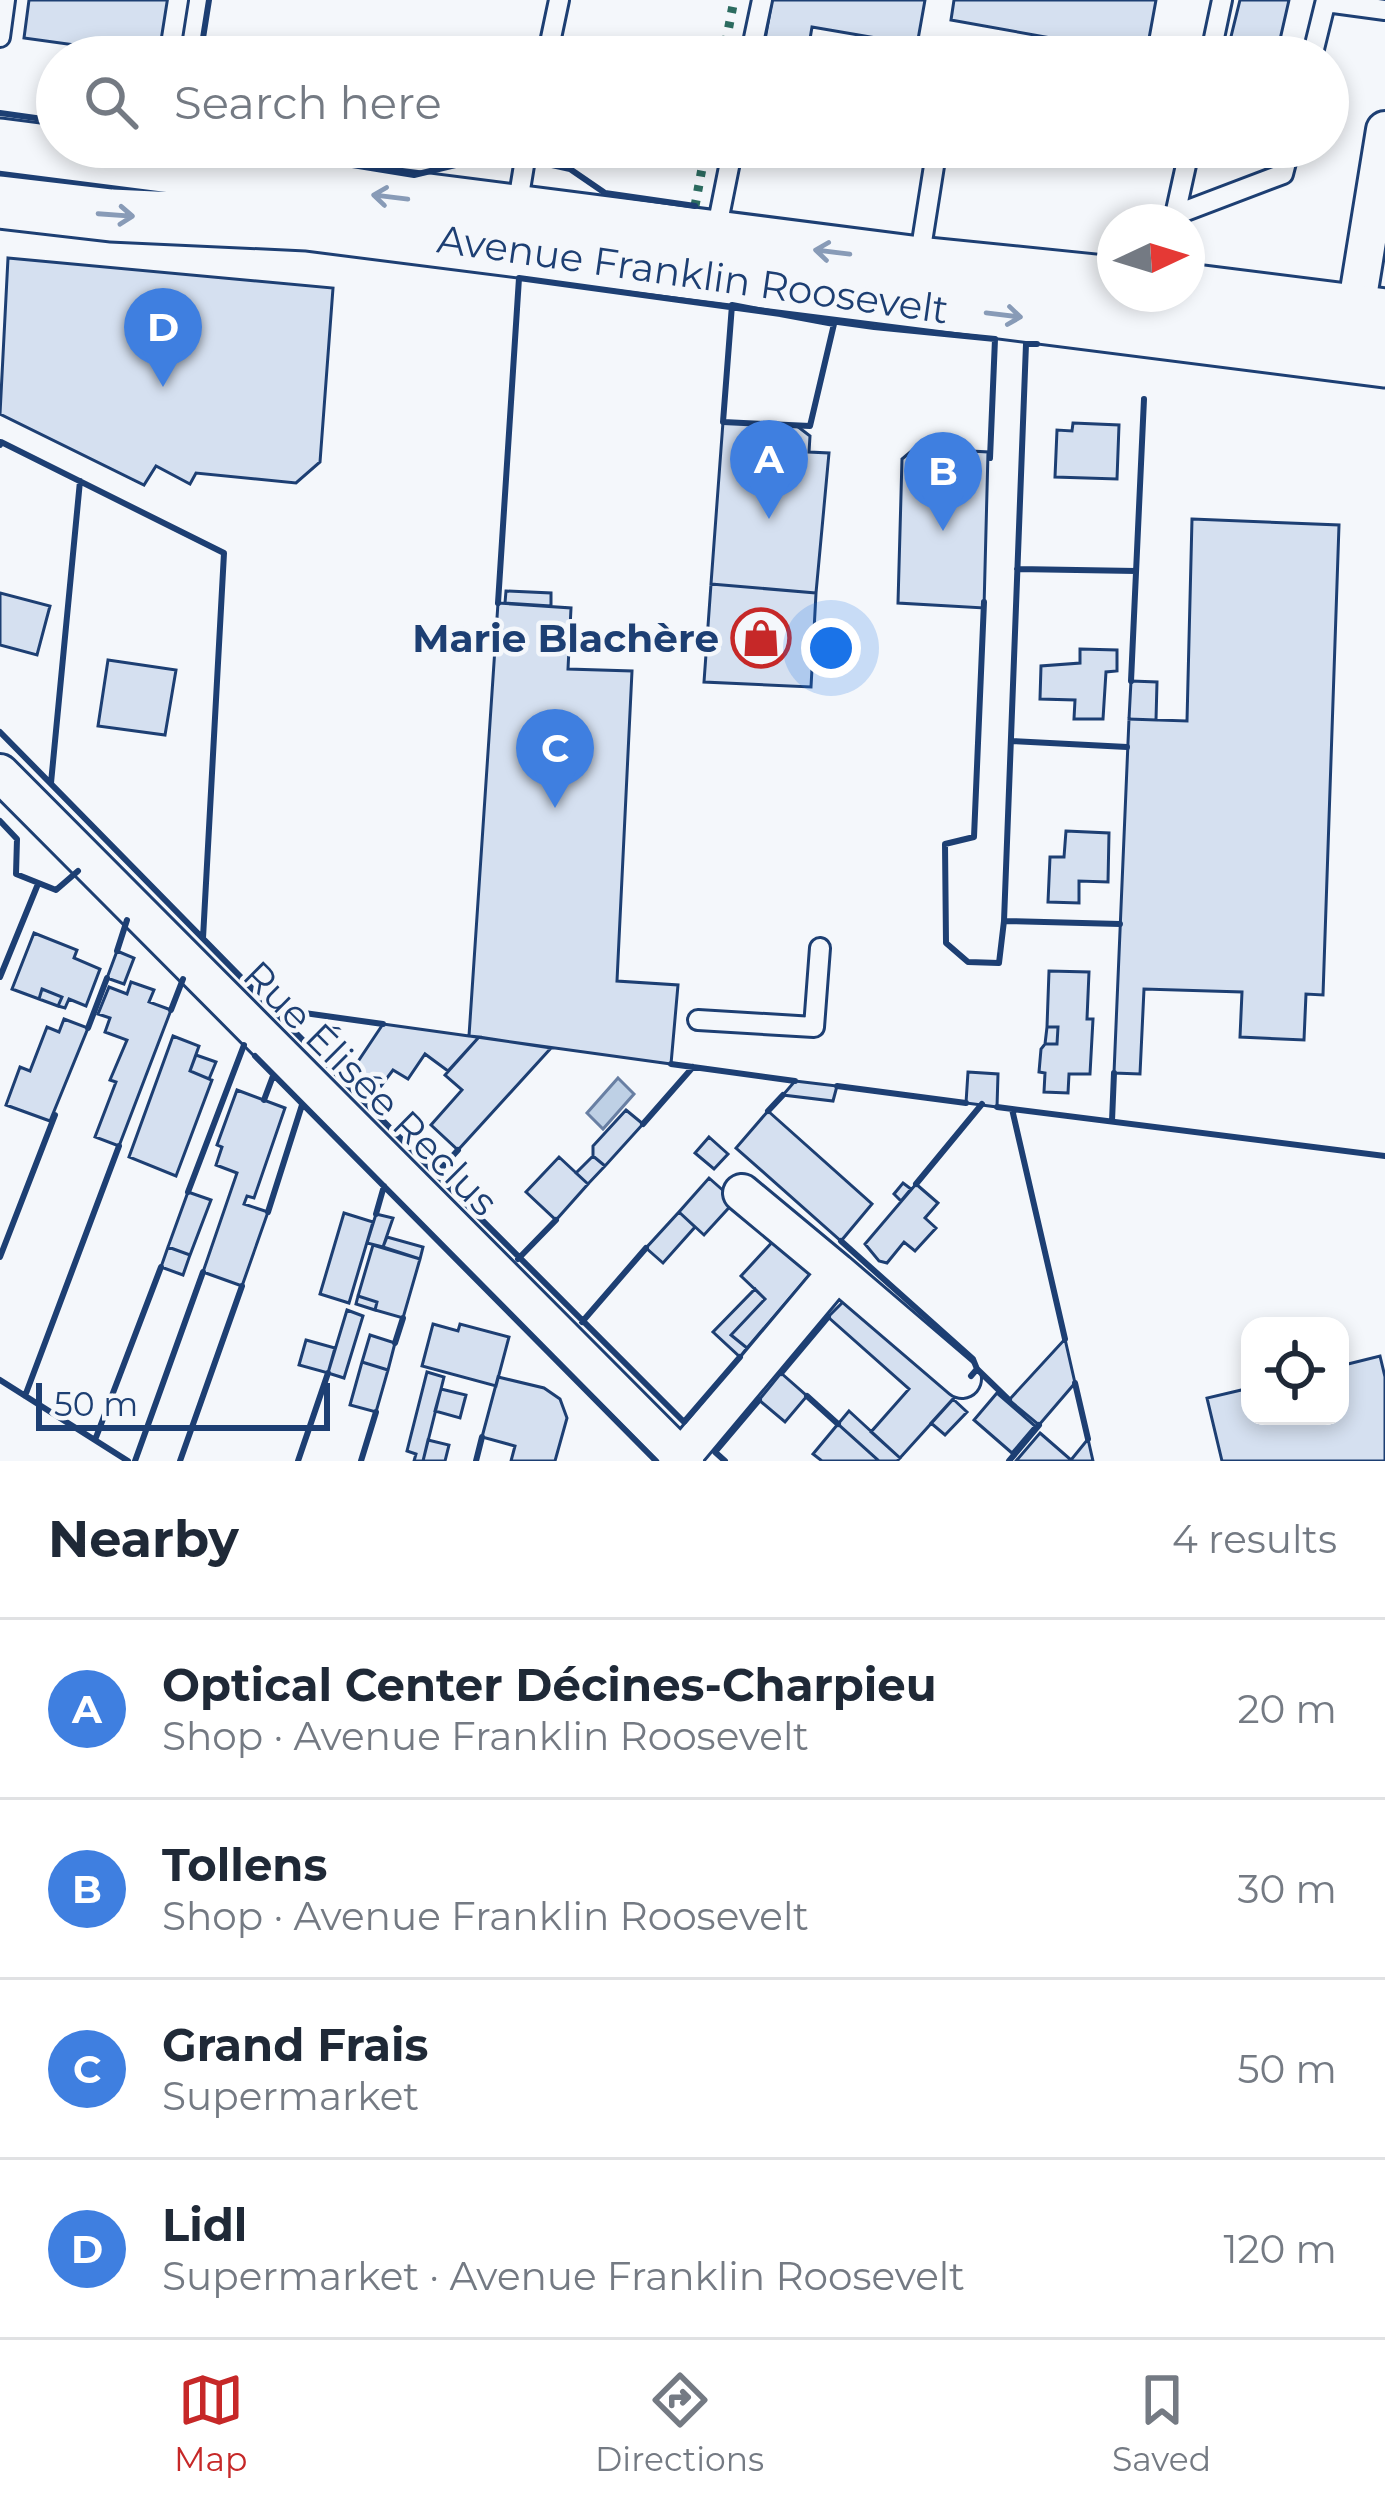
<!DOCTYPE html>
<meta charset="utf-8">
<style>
:root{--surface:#fff;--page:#f2f2f3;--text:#1f2937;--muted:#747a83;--line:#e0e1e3;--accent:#c62828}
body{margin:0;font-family:Montserrat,sans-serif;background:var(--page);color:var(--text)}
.controls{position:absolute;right:36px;bottom:36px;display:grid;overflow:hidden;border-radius:24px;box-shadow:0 6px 18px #0003}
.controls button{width:108px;height:108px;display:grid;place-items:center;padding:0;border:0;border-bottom:3px solid var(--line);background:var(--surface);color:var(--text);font:60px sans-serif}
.compass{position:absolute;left:1097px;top:204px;width:108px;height:108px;border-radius:50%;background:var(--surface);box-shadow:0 6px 18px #0003;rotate:86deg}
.scale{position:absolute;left:36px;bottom:30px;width:294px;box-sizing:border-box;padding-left:12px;border:6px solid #1d3f73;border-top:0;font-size:33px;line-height:42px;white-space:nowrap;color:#1d3f73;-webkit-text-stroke:9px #f4f7fb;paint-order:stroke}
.you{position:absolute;left:831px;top:648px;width:42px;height:42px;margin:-30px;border:9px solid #fff;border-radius:50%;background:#1a73e8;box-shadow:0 0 0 18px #1a73e833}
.badge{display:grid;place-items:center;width:78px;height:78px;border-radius:50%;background:var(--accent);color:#fff;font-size:39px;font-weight:700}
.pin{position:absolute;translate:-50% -99px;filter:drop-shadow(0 3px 6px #0008)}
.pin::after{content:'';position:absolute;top:63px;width:42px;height:36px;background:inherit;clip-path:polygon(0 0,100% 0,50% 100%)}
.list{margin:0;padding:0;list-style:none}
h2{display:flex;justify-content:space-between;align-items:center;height:156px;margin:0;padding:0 48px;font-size:51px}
h2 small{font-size:39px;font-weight:400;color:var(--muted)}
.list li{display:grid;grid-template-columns:78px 1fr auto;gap:36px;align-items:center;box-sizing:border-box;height:180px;padding:0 48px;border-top:3px solid var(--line)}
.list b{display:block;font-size:45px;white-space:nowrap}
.list p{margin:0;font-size:39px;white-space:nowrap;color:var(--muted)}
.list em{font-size:39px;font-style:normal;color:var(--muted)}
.icon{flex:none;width:66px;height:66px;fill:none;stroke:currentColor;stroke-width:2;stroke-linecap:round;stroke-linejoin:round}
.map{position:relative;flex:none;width:1385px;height:1461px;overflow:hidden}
.search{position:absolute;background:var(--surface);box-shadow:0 6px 18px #0003;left:36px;right:36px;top:36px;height:132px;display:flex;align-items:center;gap:30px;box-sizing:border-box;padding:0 42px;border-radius:66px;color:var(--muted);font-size:45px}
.sheet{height:876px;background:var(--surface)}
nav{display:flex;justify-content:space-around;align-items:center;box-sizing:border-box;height:168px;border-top:3px solid var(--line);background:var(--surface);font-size:33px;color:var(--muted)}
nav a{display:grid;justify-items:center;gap:6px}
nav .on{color:var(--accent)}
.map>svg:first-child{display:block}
</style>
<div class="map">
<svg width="1385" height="1461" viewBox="0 0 1385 1461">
<rect width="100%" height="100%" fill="#f4f7fb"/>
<!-- water -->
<path fill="#bed0e5" stroke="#687fa3" stroke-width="3" d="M618 1078 634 1094 603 1129 587 1113Z"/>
<!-- building -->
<path fill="#d5e0f0" stroke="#1d3f73" stroke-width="3" d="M29 0H169L162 57 24 38Z
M772 0H925L917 45 812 27 807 57H762Z
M954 0H1156L1146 55 951 20Z
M1240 0H1289L1276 57H1226Z
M566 41 647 57H563Z
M682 147H699L696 165 679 162Z
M8 258 333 288 320 462 296 483 196 473 190 484 156 466 144 485 0 414Z
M723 422 797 426 810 436 809 452 829 453 816 593 711 584Z
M1073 423 1119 425 1117 479 1055 477 1057 430 1072 431Z
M915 448 988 452 984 608 898 603 902 459Z
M1192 519 1339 525 1323 995 1306 994 1304 1040 1240 1037 1242 992 1144 989 1140 1074 1114 1073 1129 719 1187 721Z
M711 584 816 593 811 687 704 682Z
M506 591 551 593V606L505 603Z
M0 593 50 606 37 655 0 645Z
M498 603 571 608 568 669 632 671 617 981 678 985 671 1064 469 1036Z
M1080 649 1117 650V671L1106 672 1103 719H1074L1075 700 1040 699 1041 666 1080 663Z
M108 660 176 670 165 735 98 726Z
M1131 681 1157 682 1156 720 1129 719Z
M1066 831 1109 833 1108 882 1079 881V903L1048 902 1050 857H1064Z
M34 933 77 950 74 958 100 969 86 1006 69 999 65 1008 58 1006 62 997 42 989 39 999 12 989Z
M117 951 134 958 124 984 107 978Z
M1049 971 1089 972 1087 1019H1093L1090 1074H1069L1068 1093 1044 1092 1045 1073 1039 1072 1041 1049 1045 1044H1057L1058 1027H1047Z
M131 982 154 990 149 1002 171 1010 119 1146 95 1137 116 1082 110 1080 127 1040 105 1032 110 1018 98 1014 109 987 127 994Z
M42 989 62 997 58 1006 39 999Z
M64 1019 88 1028 50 1121 6 1105 20 1067 30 1071 47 1027 59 1032Z
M383 1024 469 1036 479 1037 448 1071 425 1054 408 1079 393 1070 381 1086 353 1069Z
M1047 1027H1058L1057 1044H1045Z
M173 1036 199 1046 190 1071 212 1080 176 1176 129 1157Z
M479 1037 551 1048 458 1150 431 1125 462 1090 445 1075Z
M196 1055 216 1062 209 1079 190 1071Z
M968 1072 998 1074 997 1107 966 1103Z
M795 1081 837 1086 833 1101 783 1095Z
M237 1090 285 1108 254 1198 247 1196 244 1204 268 1212 242 1286 203 1272 237 1173 216 1165 222 1147 217 1145Z
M626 1110 643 1124 605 1166 593 1156V1146Z
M768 1111 872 1204 841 1241 736 1148Z
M709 1137 728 1154 714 1169 695 1153Z
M593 1156 605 1166 588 1184 576 1173Z
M559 1157 588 1184 556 1220 526 1192Z
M709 1178 735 1201 704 1235 679 1212Z
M903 1183 911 1189 901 1201 894 1194Z
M916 1184 938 1203 925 1218 936 1228 915 1251 904 1242 887 1263 879 1261 865 1244Z
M188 1192 211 1200 190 1255 168 1247Z
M679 1212 695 1227 663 1263 646 1248Z
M344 1213 373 1222 349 1303 320 1294Z
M376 1214 393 1218 383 1247 367 1243Z
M387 1237 423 1247 420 1259 383 1247Z
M776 1238 813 1271 747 1348 731 1335 765 1299 741 1276Z
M373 1245 420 1259 403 1318 375 1310 377 1302 358 1296Z
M168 1247 190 1255 183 1275 161 1267Z
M755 1289 765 1299 731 1335 747 1348 740 1357 713 1332Z
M358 1296 377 1302 375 1310 356 1304Z
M845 1300 955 1397 900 1458 871 1432 909 1389 828 1317Z
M347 1310 363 1316 344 1378 328 1373Z
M433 1324 458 1331 460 1324 509 1337 496 1386 422 1366Z
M370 1335 395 1343 388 1370 362 1362Z
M1065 1339 1075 1383 1039 1425 1009 1400Z
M306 1340 335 1348 328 1373 299 1365Z
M1380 1356 1385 1377V1461H1222L1207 1398 1250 1388V1416H1340V1366Z
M362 1362 388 1370 376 1412 350 1405Z
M427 1372 444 1377 423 1461H414L416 1454 407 1451Z
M781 1373 807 1396 785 1422 759 1400Z
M498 1377 544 1388 560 1399 567 1418 555 1461H511L515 1446 482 1437Z
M441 1389 466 1395 460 1418 435 1411Z
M997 1393 1035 1426 1012 1453 974 1420Z
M953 1399 967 1412 945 1435 931 1423Z
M849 1411 900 1458 897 1461H879L838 1424Z
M838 1424 879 1461H822L813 1454Z
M1040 1433 1071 1460 1088 1439 1093 1461H1016Z
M428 1440 449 1445 445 1461H423Z"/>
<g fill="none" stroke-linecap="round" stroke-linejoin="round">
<defs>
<path id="lane" d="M1326 2 1385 10
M0 37 5 0
M169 57 178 0
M547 57 559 0
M750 57 762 0
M1210 57 1222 0
M1312 57 1326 0
M1190 147 1175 215 1283 174 1290 147
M517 208 527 147
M716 232 733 147
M919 261 937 147
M698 1020 814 1027 820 948"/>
<path id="street" d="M1352 334 1385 130
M0 773 685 1461
M742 1193 837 1272
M681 1458 837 1272 962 1379"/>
<path id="secondary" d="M0 145 919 263 1115 283
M0 202 111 215 307 224 1385 361
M1187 290 1385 315"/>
</defs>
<!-- lane casing -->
<use href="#lane" stroke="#1d3f73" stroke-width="24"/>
<!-- street casing -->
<use href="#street" stroke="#1d3f73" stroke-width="42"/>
<!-- secondary casing -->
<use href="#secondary" stroke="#1d3f73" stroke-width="57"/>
<!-- lane -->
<use href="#lane" stroke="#f4f7fb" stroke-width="18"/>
<!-- street -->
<use href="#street" stroke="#f4f7fb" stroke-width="36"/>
<!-- secondary -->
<use href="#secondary" stroke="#f4f7fb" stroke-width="51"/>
<!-- hedge -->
<path stroke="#2c6c60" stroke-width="9" stroke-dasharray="6 9" stroke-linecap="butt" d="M723 57 734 0
M695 206 706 147"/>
<!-- wall -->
<path stroke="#1d3f73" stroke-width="6" d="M200 57 209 0
M0 113 57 121
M295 147 303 157 414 175 501 154 570 169 605 193 695 206
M732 305 834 324 810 426 723 422Z
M0 445 1 442 224 553 203 938
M1017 569 1136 571
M984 602 974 837 945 844 946 943 968 962 999 963 1004 921 1026 344H1037
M498 603 519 278 874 327 995 339 990 458
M1131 681 1144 399
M0 732 286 1023
M1011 741 1127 747
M51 783 80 481
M0 821 17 839 16 874 56 890 78 871
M1004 921 1120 924
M117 951 127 920
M0 977 38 884
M171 1010 183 979
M383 1024 290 1011 286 1023 436 1174 458 1150
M88 1028 107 978
M255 1056 656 1461
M671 1064 795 1081
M837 1086 966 1103
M264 1100 273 1076
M997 1107 1385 1156
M1012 1109 1065 1339
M768 1111 783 1095
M1112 1121 1114 1073
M643 1124 693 1067
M436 1174 684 1422 740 1357
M916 1184 982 1104
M188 1192 244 1045
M268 1212 302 1105
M376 1214 384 1186
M841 1241 973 1359 977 1369 971 1376
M0 1257 55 1115
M518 1259 556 1220
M582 1322 646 1248
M395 1343 403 1318
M977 1369 1009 1400
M781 1373 828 1317
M0 1380 128 1461
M1075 1383 1088 1439
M25 1396 119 1146
M807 1396 838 1424
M95 1440 161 1267
M135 1461 203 1272
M180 1461 242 1286
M298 1461 328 1373
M361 1461 376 1412
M476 1461 482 1437
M725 1461 715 1452 759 1400
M1009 1461 1039 1425"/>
</g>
<!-- one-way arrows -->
<defs><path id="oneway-shaft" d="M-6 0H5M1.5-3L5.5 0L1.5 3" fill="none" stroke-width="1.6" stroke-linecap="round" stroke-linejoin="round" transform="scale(3)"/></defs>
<g stroke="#889bb7">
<use href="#oneway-shaft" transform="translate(390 197) rotate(-173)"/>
<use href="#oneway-shaft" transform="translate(116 215) rotate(4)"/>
<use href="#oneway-shaft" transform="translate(832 252) rotate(-173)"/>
<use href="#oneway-shaft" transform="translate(1004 315) rotate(7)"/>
</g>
<!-- icons -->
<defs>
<symbol id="shop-ring" viewBox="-11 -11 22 22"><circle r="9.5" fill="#f4f7fb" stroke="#c62828" stroke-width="1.5"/><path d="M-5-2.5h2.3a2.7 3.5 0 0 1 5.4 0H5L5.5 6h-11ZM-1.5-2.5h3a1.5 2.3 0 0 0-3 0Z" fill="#c62828"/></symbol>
</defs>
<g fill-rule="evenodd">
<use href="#shop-ring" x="728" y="605" width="66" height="66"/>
</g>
<g text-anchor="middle" stroke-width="9" stroke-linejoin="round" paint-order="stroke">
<!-- street labels -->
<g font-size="39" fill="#1d3f73" stroke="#f4f7fb">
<text transform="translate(693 274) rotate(8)" y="14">Avenue Franklin Roosevelt</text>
<text transform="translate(371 1088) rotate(45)" y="14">Rue Élisée Reclus</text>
</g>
<!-- poi labels -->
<g font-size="39" font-weight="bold" fill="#1d3f73" stroke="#f4f7fb" text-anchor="end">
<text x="719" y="652">Marie Blachère</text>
</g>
</g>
</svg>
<div class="controls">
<button><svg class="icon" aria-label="locate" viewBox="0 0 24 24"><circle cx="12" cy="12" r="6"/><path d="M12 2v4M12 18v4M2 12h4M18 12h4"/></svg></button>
</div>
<svg class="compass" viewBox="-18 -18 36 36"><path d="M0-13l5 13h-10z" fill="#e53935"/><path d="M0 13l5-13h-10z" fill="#747a83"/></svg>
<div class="scale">50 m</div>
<div class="you"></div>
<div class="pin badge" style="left:769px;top:519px;background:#3f7fe0">A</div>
<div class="pin badge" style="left:943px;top:531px;background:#3f7fe0">B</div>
<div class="pin badge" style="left:555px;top:808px;background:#3f7fe0">C</div>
<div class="pin badge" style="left:163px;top:387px;background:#3f7fe0">D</div>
<div class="search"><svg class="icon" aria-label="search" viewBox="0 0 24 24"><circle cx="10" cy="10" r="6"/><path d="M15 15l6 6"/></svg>Search here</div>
</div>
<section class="sheet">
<h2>Nearby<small>4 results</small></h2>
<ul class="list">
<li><span class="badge" style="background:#3f7fe0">A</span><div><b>Optical Center Décines-Charpieu</b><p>Shop · Avenue Franklin Roosevelt</p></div><em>20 m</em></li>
<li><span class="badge" style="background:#3f7fe0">B</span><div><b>Tollens</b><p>Shop · Avenue Franklin Roosevelt</p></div><em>30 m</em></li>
<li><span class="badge" style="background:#3f7fe0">C</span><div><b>Grand Frais</b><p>Supermarket</p></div><em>50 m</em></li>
<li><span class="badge" style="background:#3f7fe0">D</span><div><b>Lidl</b><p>Supermarket · Avenue Franklin Roosevelt</p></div><em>120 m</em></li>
</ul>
</section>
<nav>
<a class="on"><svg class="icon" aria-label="map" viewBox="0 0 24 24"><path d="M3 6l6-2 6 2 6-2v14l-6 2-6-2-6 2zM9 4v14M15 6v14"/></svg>Map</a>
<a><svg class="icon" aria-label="directions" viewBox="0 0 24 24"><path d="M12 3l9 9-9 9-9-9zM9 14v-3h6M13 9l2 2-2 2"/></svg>Directions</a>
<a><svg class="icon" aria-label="saved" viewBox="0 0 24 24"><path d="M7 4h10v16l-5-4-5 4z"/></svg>Saved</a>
</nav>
